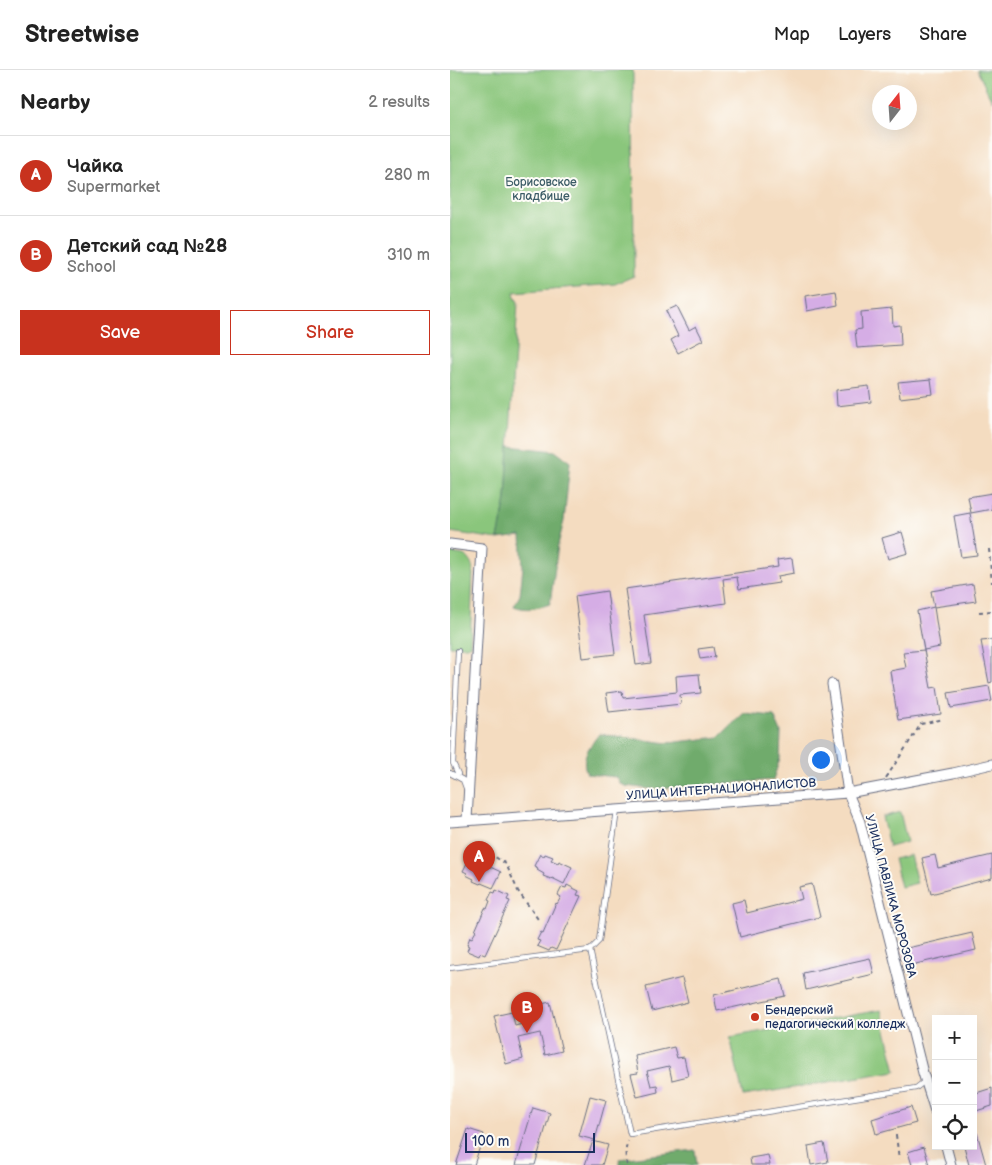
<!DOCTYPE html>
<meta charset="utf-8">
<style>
:root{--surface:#fff;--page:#f2f2f2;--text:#222;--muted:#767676;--line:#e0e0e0;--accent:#c8321e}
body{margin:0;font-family:"Balsamiq Sans",sans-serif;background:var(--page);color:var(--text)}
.controls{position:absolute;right:15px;bottom:15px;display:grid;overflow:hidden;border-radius:0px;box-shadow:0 5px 20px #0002}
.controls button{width:45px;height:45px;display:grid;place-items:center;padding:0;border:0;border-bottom:1px solid var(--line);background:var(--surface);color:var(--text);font:25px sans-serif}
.compass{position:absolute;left:422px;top:15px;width:45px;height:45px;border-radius:50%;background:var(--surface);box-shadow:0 5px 20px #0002;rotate:17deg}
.scale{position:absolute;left:15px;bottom:12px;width:130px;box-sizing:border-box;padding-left:5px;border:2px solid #1b2f5e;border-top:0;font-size:14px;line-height:18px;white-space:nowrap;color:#1b2f5e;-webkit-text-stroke:4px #fdfcf7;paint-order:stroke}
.you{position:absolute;left:370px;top:689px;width:18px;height:18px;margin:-12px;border:4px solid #fff;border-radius:50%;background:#1a73e8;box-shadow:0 0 0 8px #1a73e833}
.badge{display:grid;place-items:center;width:32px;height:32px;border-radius:50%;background:var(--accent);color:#fff;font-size:16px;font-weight:700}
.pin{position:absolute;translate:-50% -41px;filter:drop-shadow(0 1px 2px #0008)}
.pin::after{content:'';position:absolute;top:26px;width:18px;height:15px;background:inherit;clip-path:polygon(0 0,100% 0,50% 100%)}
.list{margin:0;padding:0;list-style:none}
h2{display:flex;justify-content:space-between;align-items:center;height:65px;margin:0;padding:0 20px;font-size:21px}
h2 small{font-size:16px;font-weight:400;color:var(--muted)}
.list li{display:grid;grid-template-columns:32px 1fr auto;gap:15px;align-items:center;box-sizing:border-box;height:80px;padding:0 20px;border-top:1px solid var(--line)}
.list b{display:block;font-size:19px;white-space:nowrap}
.list p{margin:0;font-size:16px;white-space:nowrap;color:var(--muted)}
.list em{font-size:16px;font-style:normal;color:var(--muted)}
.actions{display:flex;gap:10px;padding:15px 20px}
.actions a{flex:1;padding:11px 0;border:1px solid var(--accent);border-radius:0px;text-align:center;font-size:18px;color:var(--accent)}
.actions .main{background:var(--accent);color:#fff}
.icon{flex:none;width:28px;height:28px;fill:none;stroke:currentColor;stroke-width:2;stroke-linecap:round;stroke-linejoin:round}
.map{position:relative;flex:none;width:542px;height:1095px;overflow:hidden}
header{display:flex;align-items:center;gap:30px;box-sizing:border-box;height:70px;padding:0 25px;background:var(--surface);border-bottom:1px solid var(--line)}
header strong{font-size:24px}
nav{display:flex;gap:28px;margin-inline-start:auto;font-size:18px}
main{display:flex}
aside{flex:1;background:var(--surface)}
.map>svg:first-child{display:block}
</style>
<header>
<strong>Streetwise</strong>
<nav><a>Map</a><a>Layers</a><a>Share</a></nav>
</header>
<main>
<aside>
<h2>Nearby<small>2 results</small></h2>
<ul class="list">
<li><span class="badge">A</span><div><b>Чайка</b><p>Supermarket</p></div><em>280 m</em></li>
<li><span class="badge">B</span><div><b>Детский сад №28</b><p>School</p></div><em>310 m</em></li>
</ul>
<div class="actions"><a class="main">Save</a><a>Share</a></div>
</aside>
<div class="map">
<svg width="542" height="1095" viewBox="0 0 542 1095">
<rect width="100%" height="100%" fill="#fdfcf7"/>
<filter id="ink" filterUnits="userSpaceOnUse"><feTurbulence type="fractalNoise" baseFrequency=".02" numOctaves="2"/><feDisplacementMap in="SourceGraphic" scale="10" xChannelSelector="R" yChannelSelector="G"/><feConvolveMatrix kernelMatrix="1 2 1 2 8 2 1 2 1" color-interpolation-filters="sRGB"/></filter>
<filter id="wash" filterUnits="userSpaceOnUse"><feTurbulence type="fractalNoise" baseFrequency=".0096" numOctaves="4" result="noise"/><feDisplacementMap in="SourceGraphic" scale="20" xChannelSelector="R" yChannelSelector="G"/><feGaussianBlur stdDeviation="1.12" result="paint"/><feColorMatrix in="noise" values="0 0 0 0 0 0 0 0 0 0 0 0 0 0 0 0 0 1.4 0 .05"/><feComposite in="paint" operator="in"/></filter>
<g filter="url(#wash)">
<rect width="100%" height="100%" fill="#f4dcc0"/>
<!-- green -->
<path fill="#8ac67c" stroke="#527a6d" d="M0 0H183L184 206 165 214 64 222 65 227 68 232 56 429 48 469 0 462Z
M527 0H542V31Z
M0 483C14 485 20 484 23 500L20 576H0Z
M450 742 457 772 439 777 432 747Z
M460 785 467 813 451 817 444 789Z
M431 940 446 1001 293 1026 280 967Z"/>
<!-- forest -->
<path fill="#6fab6c" stroke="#456d65" d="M59 376 105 381 120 392 114 451 108 475 100 534C88 538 76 541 64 536L70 525 73 497 71 466 48 469 56 429Z
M294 643 324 646 331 662 330 688 323 710 201 719 175 716 170 713 166 707 137 704C130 686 139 678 149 664L218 673 269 667Z
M245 1080 247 1095H170L169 1089Z"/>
<g id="blocks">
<!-- building -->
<path fill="#d5ade5" d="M386 221 388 235 357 241 355 226Z
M227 236 239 260 246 256 253 270 228 283 221 270 228 266 216 241Z
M442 239 443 256 450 255 451 275 407 278 405 260 412 259 411 242Z
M481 309 483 324 450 328 448 312Z
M419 316 421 332 387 336 386 320Z
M542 423V439L521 443 518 427Z
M520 443 527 485 511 487 504 446Z
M452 462 458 483 438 489 432 468Z
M342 488 344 503 328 506 329 513 289 519 287 507 273 509 276 533 194 545 201 593 186 595 175 519 328 497 327 490Z
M523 514 526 531 484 537 481 521Z
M157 521 165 584 133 588 125 526Z
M484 537 490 577 474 580 467 541Z
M542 570V612L539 613 531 571Z
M263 577 265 587 250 589 248 579Z
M474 580 481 618 487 617 491 644 448 650 440 601 456 598 453 582Z
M249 604 251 623 230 625 231 634 159 642 156 623 172 621 173 628 227 622 226 606Z
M539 616 542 631 501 638 498 623Z
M90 784 94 786 95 784 103 787 101 790 108 793 109 791 122 797 114 814 102 808 101 809 93 806 94 804 87 800 88 798 84 796Z
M485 785 488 798 542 785V808L481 824 472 788Z
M19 789 23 791 24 789 32 792 31 795 38 798V796L51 802 43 818 31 813 30 814 23 811 24 809 16 805 17 803 13 801Z
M362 814 370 847 290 867 282 833 294 830 297 843 352 829 349 817Z
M117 815 129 821 127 825 131 826 106 880 101 878 99 881 87 876 90 871 87 870 91 862 93 863 106 833 107 834 111 827 108 825 112 817 116 818Z
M46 820 59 826 57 830 60 831 35 885 30 883 29 886 17 881 19 876 17 875 20 867 22 868 26 861H25L35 838 37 839 40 831 38 830 42 822 45 823Z
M522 863 526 880 457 896 453 879Z
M420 888 424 904 356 920 353 903Z
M232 908 238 932 202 941 196 917Z
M331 909 335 926 267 941 264 925Z
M100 932 112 981 95 985 90 963 68 968 73 989 56 994 44 946 62 942 65 956 87 950 83 936Z
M224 977 227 988 234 987 238 1006 222 1010 219 996 197 1001 201 1016 207 1015 208 1022 187 1027 181 1004 188 1003 185 986Z
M542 1018V1036L523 1042V1024Z
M140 1026 156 1030 145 1070 129 1066Z
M461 1037 466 1053 426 1064 422 1049Z
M83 1038 100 1043 85 1095H66Z
M18 1059 34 1064 24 1095H6Z
M523 1063H527L536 1095H519L514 1076H523Z
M143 1071 158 1075 152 1095H135Z
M374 1073 378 1092 361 1095 358 1076Z
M474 1077 479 1095H462L458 1082Z
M318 1085 320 1095H301L300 1088Z"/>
</g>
</g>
<g filter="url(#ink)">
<use href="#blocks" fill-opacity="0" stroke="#676c80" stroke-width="1"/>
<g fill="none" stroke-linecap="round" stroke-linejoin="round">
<defs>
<path id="service" d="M0 703 13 710 16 718
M7 706 8 704 3 693 8 581
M140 880 180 1064 466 1018 475 1011
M0 898 140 880 149 871 167 740"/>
<path id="minor" d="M0 474 32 478 17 750
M382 614 398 723 410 752 473 1003 486 1044
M0 752 398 723 503 703 542 694
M496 1076 501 1095"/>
</defs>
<!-- service casing -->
<use href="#service" stroke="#676c80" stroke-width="6"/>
<!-- minor casing -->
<use href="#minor" stroke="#676c80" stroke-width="11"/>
<!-- path -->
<path stroke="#676c80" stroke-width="2" stroke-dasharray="4 4" stroke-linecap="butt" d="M539 479 542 513
M529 542 542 541
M436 708 471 654 494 649
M39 783 56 794 68 821 90 852
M446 1065 449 1089
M177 1095C175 1086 175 1079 178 1071"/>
<!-- service -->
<use href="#service" stroke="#fff" stroke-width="4.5"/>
<!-- minor -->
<use href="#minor" stroke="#fff" stroke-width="9"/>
</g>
</g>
<!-- markers -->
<circle fill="#c8321e" stroke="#fdfcf7" stroke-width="2" cx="305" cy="947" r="5"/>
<g text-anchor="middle" stroke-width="4" stroke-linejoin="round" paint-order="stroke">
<!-- park labels -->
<g font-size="12" fill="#3c5c67" stroke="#fdfcf7">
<text x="91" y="116">Борисовское<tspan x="91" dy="14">кладбище</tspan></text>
</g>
<!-- street labels -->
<g font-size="12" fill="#1b2f5e" stroke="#fdfcf7">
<text transform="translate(271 719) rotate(-4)" y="4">УЛИЦА ИНТЕРНАЦИОНАЛИСТОВ</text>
<text transform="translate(441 826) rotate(75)" y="4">УЛИЦА ПАВЛИКА МОРОЗОВА</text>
</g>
<!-- poi labels -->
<g font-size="12" fill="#1b2f5e" stroke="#fdfcf7" text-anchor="start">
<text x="315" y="944">Бендерский<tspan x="315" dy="14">педагогический колледж</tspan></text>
</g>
</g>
</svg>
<div class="controls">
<button>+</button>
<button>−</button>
<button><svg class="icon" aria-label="locate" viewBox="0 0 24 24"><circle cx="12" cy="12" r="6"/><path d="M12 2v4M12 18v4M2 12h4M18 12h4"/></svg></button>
</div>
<svg class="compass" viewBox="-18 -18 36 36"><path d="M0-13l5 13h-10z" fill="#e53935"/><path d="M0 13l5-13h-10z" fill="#767676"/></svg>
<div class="scale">100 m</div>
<div class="you"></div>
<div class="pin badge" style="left:29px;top:812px">A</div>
<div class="pin badge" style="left:77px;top:963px">B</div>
</div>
</main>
